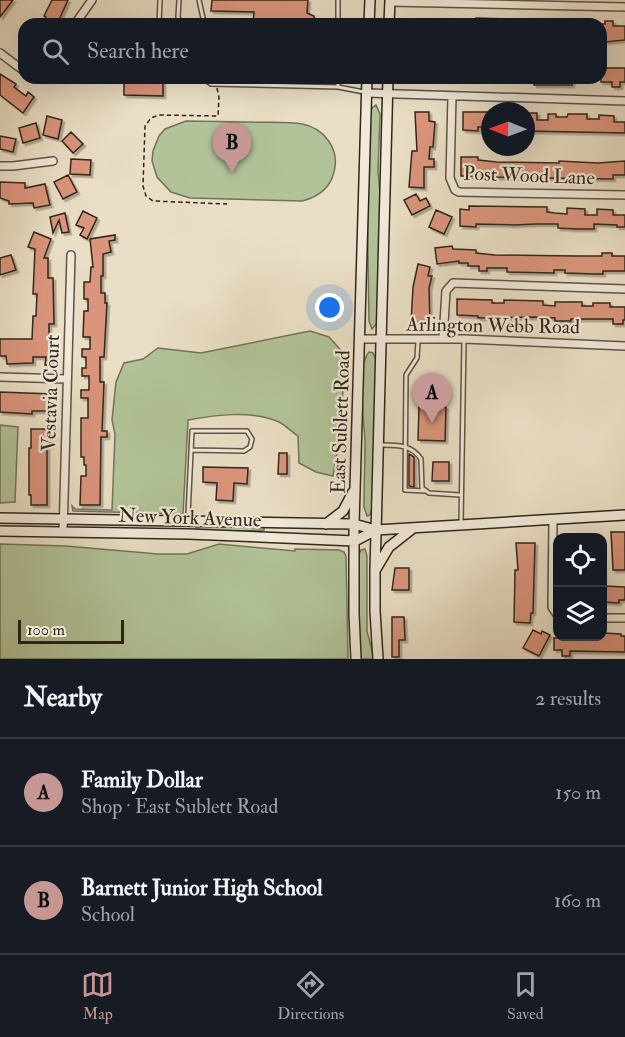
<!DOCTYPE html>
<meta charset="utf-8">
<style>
:root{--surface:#171b24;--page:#20242c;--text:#f1f3f6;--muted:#9ea1a6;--line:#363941;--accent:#c59692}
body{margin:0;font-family:"IM FELL Double Pica",serif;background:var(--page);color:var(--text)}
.controls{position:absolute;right:18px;bottom:18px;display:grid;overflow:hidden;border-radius:12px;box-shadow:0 6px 24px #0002}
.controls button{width:54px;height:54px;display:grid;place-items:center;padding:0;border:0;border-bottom:2px solid var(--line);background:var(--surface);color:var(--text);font:30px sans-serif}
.compass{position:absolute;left:481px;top:102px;width:54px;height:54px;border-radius:50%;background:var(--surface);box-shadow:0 6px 24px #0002;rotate:271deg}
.scale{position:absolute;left:18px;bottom:15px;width:106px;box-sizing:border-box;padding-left:6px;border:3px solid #31251b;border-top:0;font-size:16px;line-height:21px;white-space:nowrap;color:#31251b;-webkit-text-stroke:4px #f1eada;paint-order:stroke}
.you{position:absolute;left:330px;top:308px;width:21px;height:21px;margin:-15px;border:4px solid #fff;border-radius:50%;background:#1a73e8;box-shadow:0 0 0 9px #1a73e833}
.badge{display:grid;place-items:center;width:39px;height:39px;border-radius:50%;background:var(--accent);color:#111;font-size:20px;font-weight:700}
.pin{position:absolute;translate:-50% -50px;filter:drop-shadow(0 2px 3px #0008)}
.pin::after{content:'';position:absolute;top:32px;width:21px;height:18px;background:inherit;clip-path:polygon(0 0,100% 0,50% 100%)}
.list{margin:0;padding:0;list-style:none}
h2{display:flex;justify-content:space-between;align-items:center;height:78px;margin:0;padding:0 24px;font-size:26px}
h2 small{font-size:20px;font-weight:400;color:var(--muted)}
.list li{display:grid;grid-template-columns:39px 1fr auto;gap:18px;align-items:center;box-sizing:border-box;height:108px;padding:0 24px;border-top:2px solid var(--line)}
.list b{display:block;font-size:22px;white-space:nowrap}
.list p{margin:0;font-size:20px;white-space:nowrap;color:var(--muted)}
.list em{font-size:20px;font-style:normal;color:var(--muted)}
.icon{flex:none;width:33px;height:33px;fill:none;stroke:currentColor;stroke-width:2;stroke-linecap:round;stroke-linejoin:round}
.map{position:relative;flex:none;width:625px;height:659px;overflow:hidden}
.search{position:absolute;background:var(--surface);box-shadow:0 6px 24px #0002;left:18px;right:18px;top:18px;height:66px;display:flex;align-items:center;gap:15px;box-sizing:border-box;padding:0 21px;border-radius:18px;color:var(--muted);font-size:22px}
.sheet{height:294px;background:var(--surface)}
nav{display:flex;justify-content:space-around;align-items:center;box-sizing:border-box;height:84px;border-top:2px solid var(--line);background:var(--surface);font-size:16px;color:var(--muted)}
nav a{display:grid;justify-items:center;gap:3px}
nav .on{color:var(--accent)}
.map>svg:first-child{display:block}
</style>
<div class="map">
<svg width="625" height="659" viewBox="0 0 625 659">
<defs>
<filter id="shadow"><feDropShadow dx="2.5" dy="2.5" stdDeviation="0" flood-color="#0004"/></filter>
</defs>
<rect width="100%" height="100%" fill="#eadfc6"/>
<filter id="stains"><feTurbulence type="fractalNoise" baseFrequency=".00333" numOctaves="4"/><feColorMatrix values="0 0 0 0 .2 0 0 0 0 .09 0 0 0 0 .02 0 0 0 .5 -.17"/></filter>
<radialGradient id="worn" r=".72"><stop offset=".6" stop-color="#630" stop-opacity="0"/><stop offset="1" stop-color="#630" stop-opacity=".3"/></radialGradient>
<!-- green -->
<path fill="#b2c399" stroke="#72745a" stroke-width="1.5" d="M376 105 380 114 378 172 381 203 377 323 372 329 369 321 367 199 370 114 372 108Z
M186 121C208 121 229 122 251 122 268 123 286 121 302 124 325 128 340 150 334 172 330 189 318 197 302 201L190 198 171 192 157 177 152 161 153 151 159 136 165 129Z
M310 331 329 337 346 356 338 447 333 476 316 472 299 463 298 436C292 432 285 425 279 422 252 410 215 415 188 420L183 514 73 511 72 506 75 509 112 510 115 434 112 420 116 382 124 363 143 359 158 348 201 353Z
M369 352 373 353 377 362 373 505 370 515 367 516 364 507C364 485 365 463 365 440 364 420 356 367 369 352Z
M0 425 18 427 15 502 0 503Z
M201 526 264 527V530L229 532 197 530 196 528Z
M0 544 66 546 158 554H187L219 544 295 551V549L339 550 344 552 346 556 348 659H0Z
M365 549 367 556V631L374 659H360L358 642V557L361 550Z"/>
<!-- building -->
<path fill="#db957b" stroke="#31251b" stroke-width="1.5" filter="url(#shadow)" d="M0 0H13L0 17Z
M52 0H68L57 24H40L46 17 44 16Z
M212 0H308L307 13 314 16 315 24H253L254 12 211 11Z
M476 18 508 19V24H476Z
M605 21H613V26H625V40L605 42V40H601V24H605Z
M601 68H625V82H620V87H612V82H601Z
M0 74 16 84 14 87 26 96 28 92 34 97 23 113 0 95Z
M124 78H163V96L124 95Z
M534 78H572V85H534Z
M415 112H429V121L435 122 433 147H430L429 159H434V167H424V188L409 187 412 151H417Z
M463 112H490V127H478V131L463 130Z
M528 113H537V120H548V114H556V117H567L568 114H587V119H599V115L614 116V122H625V133L526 131Z
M47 116 62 120 58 139 43 135Z
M36 123 40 138 23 143 19 128Z
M71 132 83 144 73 153 62 141Z
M0 136 16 139 13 152 0 149Z
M461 157H478V160L497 162 559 163V161L598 163 625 161V175H613V179L489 177V174H478L477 176H461Z
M71 159 91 160 90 175 70 174Z
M68 175 77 192 63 199 54 182Z
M0 182 25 183V188L45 184 50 205 34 208 33 203 9 204V201L0 198Z
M416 194 420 201 426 198 430 206 412 215 404 200Z
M469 206 547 207V212L555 213 567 214V208L585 209V215H597V209L613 210V215H625V227H617V225L594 224V229H577L558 228V224H535L515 225 476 224V227L460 226V209L469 210Z
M436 210 452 217 444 234 429 227Z
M83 211 97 218 87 239 80 235 84 228 76 225Z
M65 213 69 232 62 233 59 220 53 233 50 217Z
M34 232 51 239 44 258H48V278H53L54 324H49V342H53V365H45L46 357H33V363L7 364 6 356H0V339H32L33 316H36L37 294H33L35 249 28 247Z
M115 235V240L109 241 111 252 103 254V276H101V293H105V303H107L104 357H100V382H104L102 431H107V437H101L100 505H80L81 476H86V465H84V457H81V418H88V398H81V390H89V376H82V368H86V357H82V349H90V337H83L84 311H88V299H84V282H90L91 267H93L90 239Z
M452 246 453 249 476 250V253L495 255 576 256H602V253H612V256H625V271H603V274H595L565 273V270H554V273L507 272V268H487V271H479V266H468V263H459V261L437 264 435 248Z
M11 255 16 270 0 275V258Z
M418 264 430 267 428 276H432L429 288 430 323 411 322 413 287Z
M457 299 492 300V303H504V300L543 301V305L555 306V302H582V306H593V303H610V307H625V320H623V324H613V319H571V321H555V318L535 317 478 318V316L457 315Z
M0 392 52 394V411H32V414L0 412Z
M419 406 446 407 445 441 418 440Z
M31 429H50V445H47V505H31V495H29V448H31Z
M279 453H287V474H278Z
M409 454 414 457V487L409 486Z
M433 462H449V481H432Z
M203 467 248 468 247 484 234 483 233 501 216 500 217 483 203 482Z
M611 532H625V570H613Z
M516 543H535L533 613H531L530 623 514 622 515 570H518Z
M395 568H409V590H392Z
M604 586 625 587V600H619V603L604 602Z
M392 617H404L405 640H399V657H392Z
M533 630 541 634 542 631 550 635 539 656 523 648Z
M603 633 621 634V636H625V652L570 651V656H562V650H554V638L603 636Z"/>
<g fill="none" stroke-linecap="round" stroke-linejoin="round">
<defs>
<path id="lane" d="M179 0 178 17 181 24
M199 0 203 18 207 24
M159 24 160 0
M338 24V0
M203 78 211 84 338 87 364 92
M230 78 235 84
M252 78 256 85
M338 78V87
M418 341 417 358 406 375 405 490 425 491
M380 445C396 445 411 444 421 459L422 488 429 493 460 495
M188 520V515L192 431H247L252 439 250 447 244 451 191 450
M461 523 464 341"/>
<path id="street" d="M390 2 625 7
M75 24 92 0
M0 53 24 71
M33 78H34
M367 93 625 101
M452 96 450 178 455 190 459 192 625 195
M0 166H13L53 161
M360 339H464L625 346
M443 339 446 291 453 283 625 289
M0 377 67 379
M553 519 552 607 558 616
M63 532 71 255
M602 618H625"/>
<path id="secondary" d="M369 24 370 0
M389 24 390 0
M0 518 354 524 376 530 625 515
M326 524 343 511 353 492
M0 531 188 534 355 541 376 530
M376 569 389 547 412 529
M356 659 354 614V524L367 78
M378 659 375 611V571L388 78"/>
</defs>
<!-- lane casing -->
<use href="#lane" stroke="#5f5446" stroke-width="6"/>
<!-- street casing -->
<use href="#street" stroke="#5f5446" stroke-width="10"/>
<!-- secondary casing -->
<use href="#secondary" stroke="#31251b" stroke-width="12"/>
<!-- path -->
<path stroke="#31251b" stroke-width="1.5" stroke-dasharray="4.5 3" stroke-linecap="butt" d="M217 88 219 97 218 116 159 115 151 118 145 126 143 186 146 196 153 201 227 204"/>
<!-- lane -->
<use href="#lane" stroke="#f1eada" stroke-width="3"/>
<!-- street -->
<use href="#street" stroke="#f1eada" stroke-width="7"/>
<!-- secondary -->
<use href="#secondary" stroke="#f1eada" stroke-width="9"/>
</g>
<g text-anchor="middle" stroke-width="4.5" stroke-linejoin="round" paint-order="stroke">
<!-- street labels -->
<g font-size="20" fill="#31251b" stroke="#f1eada">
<text transform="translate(529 175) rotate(2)" y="7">Post Wood Lane</text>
<text transform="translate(493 325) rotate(1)" y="7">Arlington Webb Road</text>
<text transform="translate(50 393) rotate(-88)" y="7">Vestavia Court</text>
<text transform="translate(340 422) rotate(-88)" y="7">East Sublett Road</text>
<text transform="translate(190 517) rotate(2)" y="7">New York Avenue</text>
</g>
</g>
<rect width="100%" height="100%" filter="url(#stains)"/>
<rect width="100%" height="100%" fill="url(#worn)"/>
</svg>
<div class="controls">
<button><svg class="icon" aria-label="locate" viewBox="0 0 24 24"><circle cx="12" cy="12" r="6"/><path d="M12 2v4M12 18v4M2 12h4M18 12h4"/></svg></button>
<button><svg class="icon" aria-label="layers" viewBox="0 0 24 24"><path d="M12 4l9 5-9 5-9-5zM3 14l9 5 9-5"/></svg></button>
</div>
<svg class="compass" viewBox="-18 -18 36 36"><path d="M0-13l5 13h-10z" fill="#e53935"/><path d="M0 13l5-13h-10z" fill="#9ea1a6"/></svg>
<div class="scale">100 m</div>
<div class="you"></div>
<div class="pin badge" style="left:432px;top:423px">A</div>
<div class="pin badge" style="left:232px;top:173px">B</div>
<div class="search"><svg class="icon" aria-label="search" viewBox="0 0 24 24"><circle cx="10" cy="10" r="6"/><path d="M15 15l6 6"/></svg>Search here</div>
</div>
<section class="sheet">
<h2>Nearby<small>2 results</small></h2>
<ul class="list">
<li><span class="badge">A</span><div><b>Family Dollar</b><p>Shop · East Sublett Road</p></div><em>150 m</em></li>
<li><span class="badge">B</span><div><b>Barnett Junior High School</b><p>School</p></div><em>160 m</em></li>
</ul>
</section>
<nav>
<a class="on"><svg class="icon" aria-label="map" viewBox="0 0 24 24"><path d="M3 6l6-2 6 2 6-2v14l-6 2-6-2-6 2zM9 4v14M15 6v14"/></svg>Map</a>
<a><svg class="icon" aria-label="directions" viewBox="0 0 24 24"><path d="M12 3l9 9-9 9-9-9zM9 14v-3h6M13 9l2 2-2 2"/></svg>Directions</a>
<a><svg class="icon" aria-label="saved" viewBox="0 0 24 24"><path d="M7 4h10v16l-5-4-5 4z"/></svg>Saved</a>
</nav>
